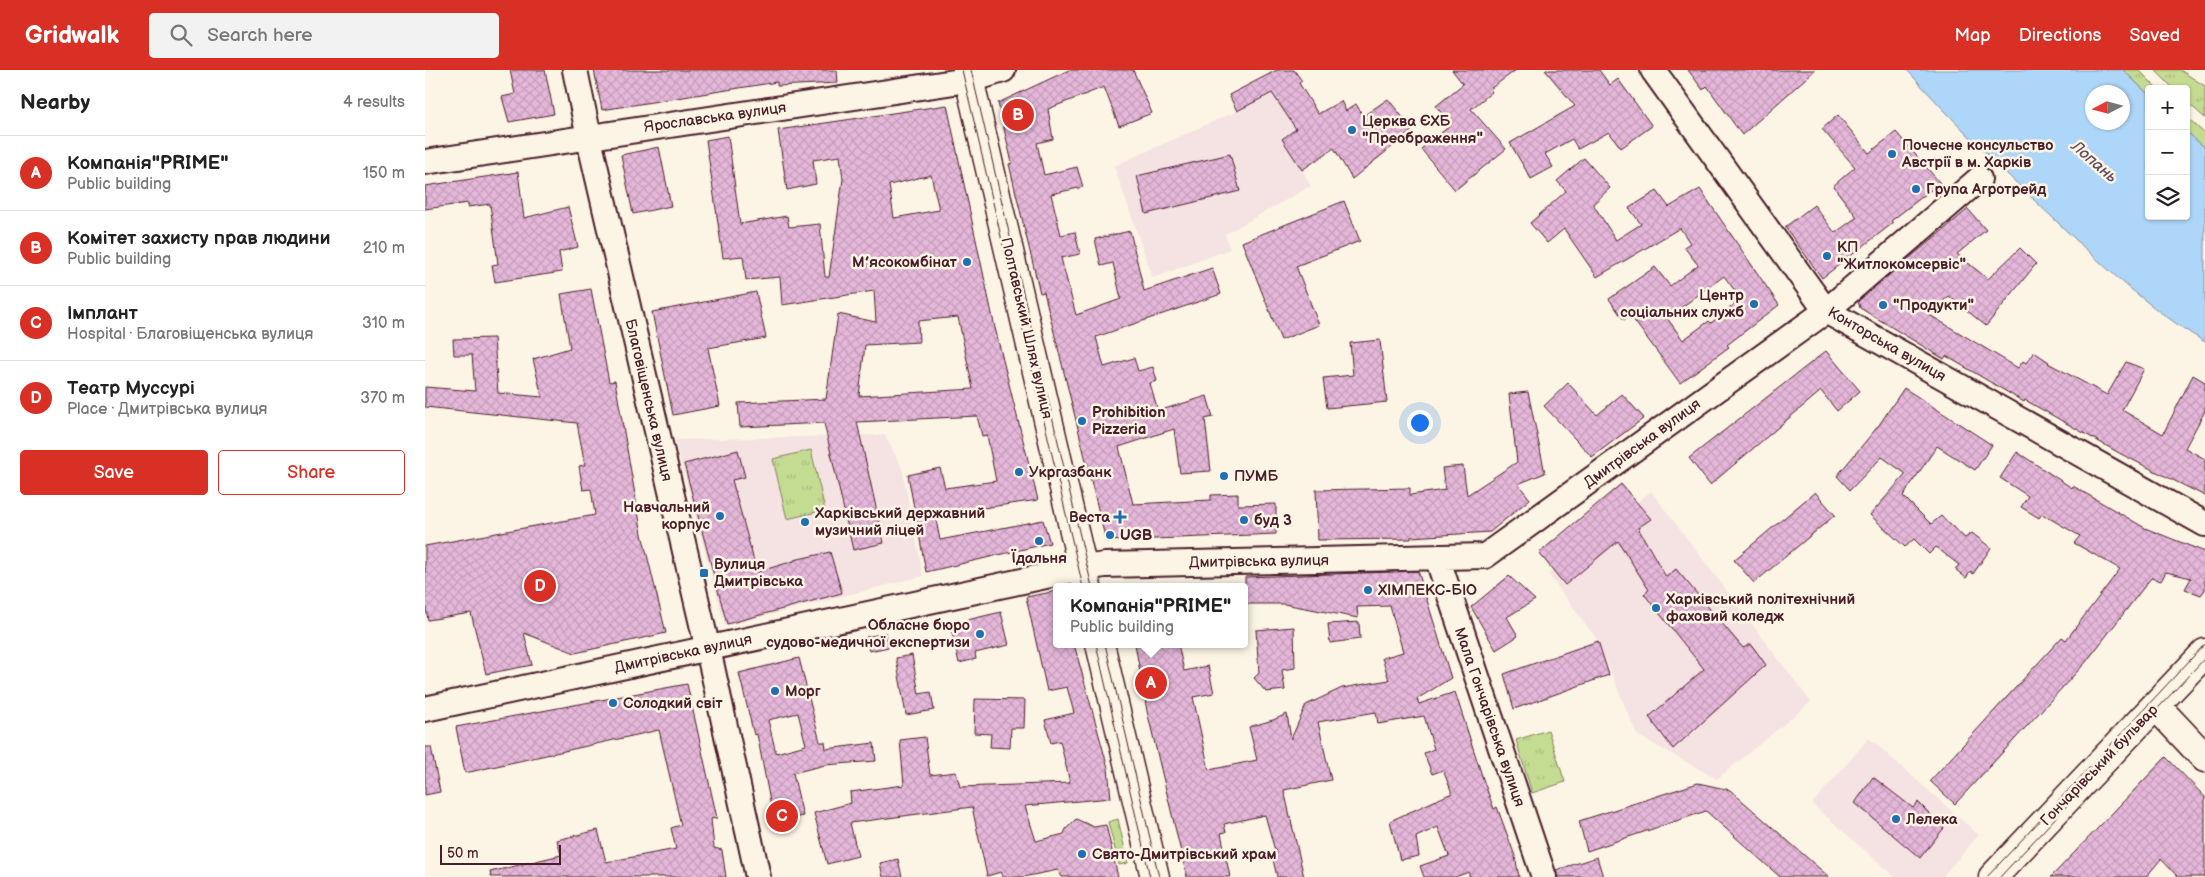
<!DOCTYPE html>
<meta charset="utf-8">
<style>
:root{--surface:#fff;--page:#f2f2f2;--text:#222;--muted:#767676;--line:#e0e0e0;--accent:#d93025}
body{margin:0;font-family:"Balsamiq Sans",sans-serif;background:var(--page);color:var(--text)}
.controls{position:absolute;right:15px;top:15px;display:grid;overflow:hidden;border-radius:5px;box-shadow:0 1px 4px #0004}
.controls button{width:45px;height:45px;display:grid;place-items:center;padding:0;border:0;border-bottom:1px solid var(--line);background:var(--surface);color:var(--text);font:25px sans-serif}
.compass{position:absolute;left:1660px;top:15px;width:45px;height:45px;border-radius:50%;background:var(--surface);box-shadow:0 1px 4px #0004;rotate:264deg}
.scale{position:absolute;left:15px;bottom:12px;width:121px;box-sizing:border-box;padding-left:5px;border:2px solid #4a1f2b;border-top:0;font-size:14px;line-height:18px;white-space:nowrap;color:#4a1f2b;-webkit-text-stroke:4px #fcf5e5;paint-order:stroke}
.you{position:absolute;left:994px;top:352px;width:18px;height:18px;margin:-12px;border:4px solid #fff;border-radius:50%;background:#1a73e8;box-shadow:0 0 0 8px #1a73e833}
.badge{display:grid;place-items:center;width:32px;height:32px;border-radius:50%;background:var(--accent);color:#fff;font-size:16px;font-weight:700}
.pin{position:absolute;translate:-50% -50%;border:2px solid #fff;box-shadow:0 1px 5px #0006}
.popup{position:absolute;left:628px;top:513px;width:195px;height:65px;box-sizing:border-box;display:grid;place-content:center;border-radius:5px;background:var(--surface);filter:drop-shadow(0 1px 4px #0005);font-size:16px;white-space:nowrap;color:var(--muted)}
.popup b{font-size:19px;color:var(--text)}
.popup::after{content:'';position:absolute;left:50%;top:100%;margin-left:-10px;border:10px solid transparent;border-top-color:var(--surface)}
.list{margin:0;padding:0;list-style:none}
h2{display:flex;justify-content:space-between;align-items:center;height:65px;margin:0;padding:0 20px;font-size:21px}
h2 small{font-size:16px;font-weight:400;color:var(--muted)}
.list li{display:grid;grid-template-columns:32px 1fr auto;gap:15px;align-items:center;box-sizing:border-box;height:75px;padding:0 20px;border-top:1px solid var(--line)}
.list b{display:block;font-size:19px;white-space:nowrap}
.list p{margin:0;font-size:16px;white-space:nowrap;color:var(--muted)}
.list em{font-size:16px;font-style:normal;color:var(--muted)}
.actions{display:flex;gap:10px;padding:15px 20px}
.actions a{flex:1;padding:11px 0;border:1px solid var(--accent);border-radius:5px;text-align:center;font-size:18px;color:var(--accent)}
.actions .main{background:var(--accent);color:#fff}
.icon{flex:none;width:28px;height:28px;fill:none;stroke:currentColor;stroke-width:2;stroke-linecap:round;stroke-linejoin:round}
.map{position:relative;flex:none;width:1780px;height:807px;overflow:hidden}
header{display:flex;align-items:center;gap:30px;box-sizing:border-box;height:70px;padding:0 25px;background:var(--accent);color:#fff}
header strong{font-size:24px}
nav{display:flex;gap:28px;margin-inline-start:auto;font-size:18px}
.search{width:350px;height:45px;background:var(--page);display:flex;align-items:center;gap:12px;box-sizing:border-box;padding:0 18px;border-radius:5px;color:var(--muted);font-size:19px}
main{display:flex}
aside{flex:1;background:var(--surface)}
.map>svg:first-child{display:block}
</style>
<header>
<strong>Gridwalk</strong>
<div class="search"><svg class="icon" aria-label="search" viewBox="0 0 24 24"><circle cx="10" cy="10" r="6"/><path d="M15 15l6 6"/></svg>Search here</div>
<nav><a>Map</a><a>Directions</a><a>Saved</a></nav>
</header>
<main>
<aside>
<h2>Nearby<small>4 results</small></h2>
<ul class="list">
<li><span class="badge">A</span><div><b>Компанія&quot;PRIME&quot;</b><p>Public building</p></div><em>150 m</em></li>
<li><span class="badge">B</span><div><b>Комітет захисту прав людини</b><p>Public building</p></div><em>210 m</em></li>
<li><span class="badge">C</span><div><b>Імплант</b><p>Hospital · Благовіщенська вулиця</p></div><em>310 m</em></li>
<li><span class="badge">D</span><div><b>Театр Муссурі</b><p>Place · Дмитрівська вулиця</p></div><em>370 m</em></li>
</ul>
<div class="actions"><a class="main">Save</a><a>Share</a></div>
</aside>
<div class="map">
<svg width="1780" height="807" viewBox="0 0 1780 807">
<defs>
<pattern id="grass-tufts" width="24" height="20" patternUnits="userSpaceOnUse" patternTransform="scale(1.25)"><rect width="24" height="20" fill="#c3dc92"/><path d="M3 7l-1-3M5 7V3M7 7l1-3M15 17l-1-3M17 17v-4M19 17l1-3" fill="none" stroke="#a9bc7e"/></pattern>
<pattern id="building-cross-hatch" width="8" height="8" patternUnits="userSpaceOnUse" patternTransform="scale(1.25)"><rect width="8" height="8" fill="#e5b7da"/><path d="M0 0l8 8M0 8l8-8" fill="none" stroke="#c69dbb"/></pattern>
</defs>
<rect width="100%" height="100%" fill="#fcf5e5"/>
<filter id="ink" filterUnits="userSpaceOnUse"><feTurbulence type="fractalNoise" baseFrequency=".02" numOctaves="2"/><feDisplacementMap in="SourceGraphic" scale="10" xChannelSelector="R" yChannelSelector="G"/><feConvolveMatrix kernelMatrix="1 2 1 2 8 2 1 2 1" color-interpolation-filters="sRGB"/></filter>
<g filter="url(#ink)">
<!-- built -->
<path fill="#f5e2e2" d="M858 17 902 83 877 100 886 116 800 164 805 179 728 208 689 96 812 41Z
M460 365 477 398 498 506 300 556 250 370Z
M1226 421 1386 632 1292 709 1212 665 1173 571 1123 504Z
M1444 668 1554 765 1517 807H1470L1387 734Z"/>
<!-- grass -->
<path fill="url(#grass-tufts)" stroke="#867e5e" d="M1698 0H1714L1733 19H1724V25Z
M1730 0H1755L1780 16V48L1761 31V19H1749Z
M1761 46 1780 64V78L1761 61Z
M386 380 400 440 362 449 348 389Z
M1123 660 1140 712 1107 723 1091 670Z
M693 749 703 793 694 795 683 752Z"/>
<!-- water -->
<path fill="#aed6f8" stroke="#868da6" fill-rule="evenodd" d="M1482 0H1698L1724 25V146H1761V61L1780 78V272C1724 239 1676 194 1629 149 1578 101 1529 52 1482 0ZM1668 22H1698V52H1668Z"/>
<!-- building -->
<path fill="url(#building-cross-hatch)" stroke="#4a1f2b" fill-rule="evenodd" d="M85 0H120L129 44 84 52 77 27 90 24Z
M169 0H412L413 13 352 16V12L177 40Z
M644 0H708L727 43 694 56 679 17 623 39 628 69 612 73 619 105 652 97 658 117 626 124 636 165 650 162 655 184 636 188 651 245 696 229 688 193 676 196 670 169 705 161 719 221 787 198 796 224 671 267 679 297 709 288 713 301 728 297 732 311 725 313 733 341 782 326 788 347 780 349 786 401 755 403 749 359 694 377 708 434 786 430V425L813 424V435L851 434V464L681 471 619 222 615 223 599 157 584 94 587 93 573 33Z
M852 0H869L877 11 874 13 893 44 916 31 921 41 931 34 938 46 963 29 988 60 927 109 909 78 877 100 857 69 871 59 847 23 812 41 804 25Z
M1027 0H1091L1065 19 1067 22 1046 39 1081 79 1030 120 996 79 1026 55 1011 36 1038 14Z
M1120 0H1174L1185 15 1193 9 1227 56 1196 78 1184 62 1153 79 1147 69 1120 84 1128 97 1106 109 1085 73 1150 36Z
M1263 0H1390L1317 65 1282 16 1278 20Z
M522 35 570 258 613 430 510 445 515 470 618 450 625 473 501 502 483 405 515 398 520 418 571 411 562 365 557 366 552 346 432 352 459 473 428 480 399 353 315 357 313 333 401 329 413 244 451 252 449 221 357 235 355 207 321 210 318 186 298 188 281 70 303 66 315 154 362 146 364 157 395 154 400 207H404L418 109 415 86 388 90 391 114 362 120 353 60ZM506 105 514 140 469 148 464 115ZM533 247 548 319 434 326 440 275 494 272 493 251Z
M1413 45 1444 83 1471 62 1515 113 1466 151 1468 153 1397 208 1360 157 1389 135 1410 163 1432 147 1408 116 1430 97 1397 59Z
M234 77 246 136 208 144 196 85Z
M805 84 815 121 721 144 712 106Z
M1159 88 1185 118 1168 134 1191 170 1216 154 1204 138 1232 121 1244 137 1275 119 1354 235 1302 275 1304 277 1255 313 1205 245 1199 250 1184 229 1230 197 1245 216 1273 195 1259 177 1265 173 1255 158 1172 207 1139 159 1122 173 1105 153 1141 121 1132 111ZM1299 206 1316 229 1286 253 1284 251 1258 270 1242 248Z
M93 102 99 148 143 137 153 177 134 182 137 202 70 212 67 195 73 194 65 134 43 137V133L0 139V116Z
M919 131 935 171 871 196 894 255 856 270 817 172Z
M1543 139 1561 160 1532 184 1563 209 1595 178 1611 194 1561 256 1524 226 1503 244 1593 298 1598 291 1601 293 1609 282 1624 292 1623 293 1682 325 1701 292 1719 299 1697 340 1738 364 1768 305 1780 312V341L1760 378 1780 389V426L1696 384 1600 330 1599 332 1521 286 1519 289 1435 238 1433 231Z
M166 219 184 312 190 311 217 464 241 563 150 583 99 563 107 595 61 604 46 543 3 550 0 533V476L170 445 166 419 158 420 154 396 160 395 152 353 0 337V317L50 321 47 285H29L28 269 69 268 73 323 117 327 108 289 145 278 136 224Z
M331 222 341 268 283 278 295 336 248 345 227 242Z
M955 270 962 332 902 338 898 308 928 305 925 273Z
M1401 281 1435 321 1412 341 1396 321 1285 415 1264 388Z
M1143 313 1172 345 1197 324 1219 348 1167 387 1119 336Z
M1479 318 1567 375 1550 400 1512 376 1478 426 1506 454 1516 446 1540 468 1547 463 1566 478 1548 504 1546 501 1541 508 1530 499 1534 495 1511 477 1504 484 1489 469 1480 477 1445 445 1481 404 1457 387 1425 420 1412 406 1454 355Z
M1103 322 1120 403 1093 414 1105 429 1065 462 986 467V469L893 470 891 420 985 418V425L1020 420 1017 398 1038 396 1042 425 1092 392 1084 324Z
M313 380 320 407 307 410 332 502 369 491V490L405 482 417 523 302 554 259 394Z
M1592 382 1647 418 1648 416 1720 458 1780 482V520L1776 525 1760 519 1766 508 1741 502 1736 511 1726 508 1661 592 1530 734 1505 711 1637 567 1641 570 1695 499 1649 473 1655 466 1617 444 1614 448 1596 437 1603 426 1575 408Z
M1196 414 1226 449 1213 458 1241 507 1251 499 1318 578 1326 574 1341 595 1248 679 1224 647 1279 599 1219 524 1224 520 1193 471 1140 515 1114 483Z
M1390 422 1410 445 1329 513 1309 490Z
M993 501 1026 608 992 629 994 634 1030 622 1059 712 1069 739 1072 737 1090 786 1094 807H1044V802L1030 807H999L995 796 1024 786 1013 757 991 767 994 786 975 790 965 751 1027 723 1018 700 1007 704 999 683 1009 679 999 646 953 654 951 642 893 652 906 710 859 720 879 807H852L847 785 851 784 840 745 799 754 801 762 796 763 805 807H762L722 641 710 574H753L759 601 783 596 789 623 768 627 784 700 832 690 824 657 848 650 862 644 866 669 881 635 917 618 964 610 957 588 978 582 965 536 932 537 933 548 859 534H820V507Z
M1084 506 1110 530 1082 547 1093 566 1071 580 1046 537Z
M632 521V574H649L683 698 686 728 600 736 611 771 639 764 641 759 651 749 669 757 681 755 693 807H637L633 800 598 807H578L576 802 562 806 547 737 425 753 433 786 402 794 389 743 426 733 425 722 479 715 475 670 500 667 505 705 531 702 535 717 645 713 635 671 626 673 620 650 649 643 642 617 622 621 601 527Z
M576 542 584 575 550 583 551 589 534 593 525 554Z
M934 552 935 569 905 573 903 554Z
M869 557 870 598 857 600 860 620 841 622 829 608 834 603 831 560Z
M461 563 464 577 444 581 441 567Z
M1173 571 1184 605 1089 639 1079 604Z
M487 585 494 624 506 622 509 640 481 645 471 588Z
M374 588 395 672H400L401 679 449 673 451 691 400 695 368 703 378 746 349 752 332 664 329 665 314 603ZM373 643 381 675 351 683 343 650Z
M262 614 292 748 286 749 289 778 297 780 301 807H66L65 802 136 785 132 770 173 760 181 792 251 779 246 758 256 755 234 660 40 703 31 657Z
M550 629 600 630 599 658H586L585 678 565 677 566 664 549 663Z
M0 677H6L15 722 0 725Z
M1741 687 1780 727V807H1753L1736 789 1721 807H1626Z
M1448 707 1488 738 1493 732 1519 758 1495 788 1430 733Z
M1273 713 1305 720 1404 807H1355L1281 741 1162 781 1154 751Z
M1172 787 1178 807H1132L1131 800Z
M473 789 477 807H458L455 793Z"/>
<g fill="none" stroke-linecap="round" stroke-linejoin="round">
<defs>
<path id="minor" d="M150 0 167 82 287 597 333 807
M1228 0 1401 241 1780 454
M0 92 549 9 578 0
M1012 487 1119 807
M0 639 658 498 680 495 1060 486 1401 241 1554 109"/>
<path id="major" d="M542 0 662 517
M675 574 730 807
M1731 636 1780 688
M1568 807 1780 583"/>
</defs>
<!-- minor casing -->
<use href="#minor" stroke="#4a1f2b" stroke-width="28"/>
<!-- major casing -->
<use href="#major" stroke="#4a1f2b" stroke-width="31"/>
<!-- minor -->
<use href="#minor" stroke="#fcf5e5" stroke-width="24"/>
<!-- major -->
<use href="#major" stroke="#fcf5e5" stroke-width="28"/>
<!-- tram -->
<path stroke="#4a1f2b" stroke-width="1" d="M537 0 658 517
M546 0 667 517
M671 574 725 807
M680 574 734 807
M1562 807 1780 574
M1575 807 1780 588"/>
</g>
</g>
<!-- markers -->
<g fill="#1f6fb2" stroke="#fcf5e5" stroke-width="2">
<circle cx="927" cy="60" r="5"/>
<circle cx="1467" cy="84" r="5"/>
<circle cx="1491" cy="119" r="5"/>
<circle cx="1402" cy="186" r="5"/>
<circle cx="542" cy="192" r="5"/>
<circle cx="1329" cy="234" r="5"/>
<circle cx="1458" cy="235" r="5"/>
<circle cx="657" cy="351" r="5"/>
<circle cx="594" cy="402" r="5"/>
<circle cx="799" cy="406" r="5"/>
<circle cx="295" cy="446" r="5"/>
<path d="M692.5 439.5h5v5h5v5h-5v5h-5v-5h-5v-5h5z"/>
<circle cx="819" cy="450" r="5"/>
<circle cx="380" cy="452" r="5"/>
<circle cx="685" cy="465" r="5"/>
<circle cx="614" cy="471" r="5"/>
<rect x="274" y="498" width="10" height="10" rx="2.5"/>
<circle cx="943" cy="520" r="5"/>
<circle cx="1231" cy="538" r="5"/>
<circle cx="555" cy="564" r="5"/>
<circle cx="350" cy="621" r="5"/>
<circle cx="188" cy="633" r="5"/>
<circle cx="1471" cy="749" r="5"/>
<circle cx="657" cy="784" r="5"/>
</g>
<g text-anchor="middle" stroke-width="5" stroke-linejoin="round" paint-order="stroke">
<!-- street labels -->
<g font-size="15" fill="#4a1f2b" stroke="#fcf5e5">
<text transform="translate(290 47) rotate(-8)" y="5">Ярославська вулиця</text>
<text transform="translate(602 258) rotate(77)" y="5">Полтавський Шлях вулиця</text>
<text transform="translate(1462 274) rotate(30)" y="5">Конторська вулиця</text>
<text transform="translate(224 330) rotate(77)" y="5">Благовіщенська вулиця</text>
<text transform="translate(1217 373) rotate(-36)" y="5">Дмитрівська вулиця</text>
<text transform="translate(834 491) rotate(-1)" y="5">Дмитрівська вулиця</text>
<text transform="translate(258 583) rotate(-12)" y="5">Дмитрівська вулиця</text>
<text transform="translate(1065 647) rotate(71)" y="5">Мала Гончарівська вулиця</text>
<text transform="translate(1674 695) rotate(-46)" y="5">Гончарівський бульвар</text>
</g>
<!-- poi labels -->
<g font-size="15" font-weight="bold" fill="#4a1f2b" stroke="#fcf5e5" text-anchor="start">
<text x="937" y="56">Церква ЄХБ<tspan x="937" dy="17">"Преображення"</tspan></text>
<text x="1477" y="80">Почесне консульство<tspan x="1477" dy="17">Австрії в м. Харків</tspan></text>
<text x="1501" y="124">Група Агротрейд</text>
<text x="1412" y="182">КП<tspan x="1412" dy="17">"Житлокомсервіс"</tspan></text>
<text x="532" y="197" text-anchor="end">М’ясокомбінат</text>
<text x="1319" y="230" text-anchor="end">Центр<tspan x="1319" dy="17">соціальних служб</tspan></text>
<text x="1468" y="240">"Продукти"</text>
<text x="667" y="347">Prohibition<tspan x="667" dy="17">Pizzeria</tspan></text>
<text x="604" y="407">Укргазбанк</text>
<text x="809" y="411">ПУМБ</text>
<text x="285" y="442" text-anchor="end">Навчальний<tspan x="285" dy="17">корпус</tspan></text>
<text x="390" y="448">Харківський державний<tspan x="390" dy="17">музичний ліцей</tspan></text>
<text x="685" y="452" text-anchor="end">Веста</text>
<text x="829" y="455">буд 3</text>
<text x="695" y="470">UGB</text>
<text x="614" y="493" text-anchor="middle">Їдальня</text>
<text x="289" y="499">Вулиця<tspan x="289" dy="17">Дмитрівська</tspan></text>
<text x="953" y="525">ХІМПЕКС-БІО</text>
<text x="1241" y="534">Харківський політехнічний<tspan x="1241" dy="17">фаховий коледж</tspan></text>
<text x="545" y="560" text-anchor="end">Обласне бюро<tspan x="545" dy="17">судово-медичної експертизи</tspan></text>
<text x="360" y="626">Морг</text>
<text x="198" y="638">Солодкий світ</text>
<text x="1481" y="754">Лелека</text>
<text x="667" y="789">Свято-Дмитрівський храм</text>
</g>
<!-- water labels -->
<g font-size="16" font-style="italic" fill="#634d5e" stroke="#fcf5e5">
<text transform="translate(1670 91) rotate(41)" y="6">Лопань</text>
</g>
</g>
</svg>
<div class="controls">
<button>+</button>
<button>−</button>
<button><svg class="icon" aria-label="layers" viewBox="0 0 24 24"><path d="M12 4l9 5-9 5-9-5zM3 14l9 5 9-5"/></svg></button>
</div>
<svg class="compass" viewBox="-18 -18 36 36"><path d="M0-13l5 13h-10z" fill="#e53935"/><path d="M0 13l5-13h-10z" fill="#767676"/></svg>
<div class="scale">50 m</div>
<div class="you"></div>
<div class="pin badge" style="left:726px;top:613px">A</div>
<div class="popup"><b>Компанія&quot;PRIME&quot;</b>Public building</div>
<div class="pin badge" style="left:593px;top:45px">B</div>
<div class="pin badge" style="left:357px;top:746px">C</div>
<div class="pin badge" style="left:115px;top:516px">D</div>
</div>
</main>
